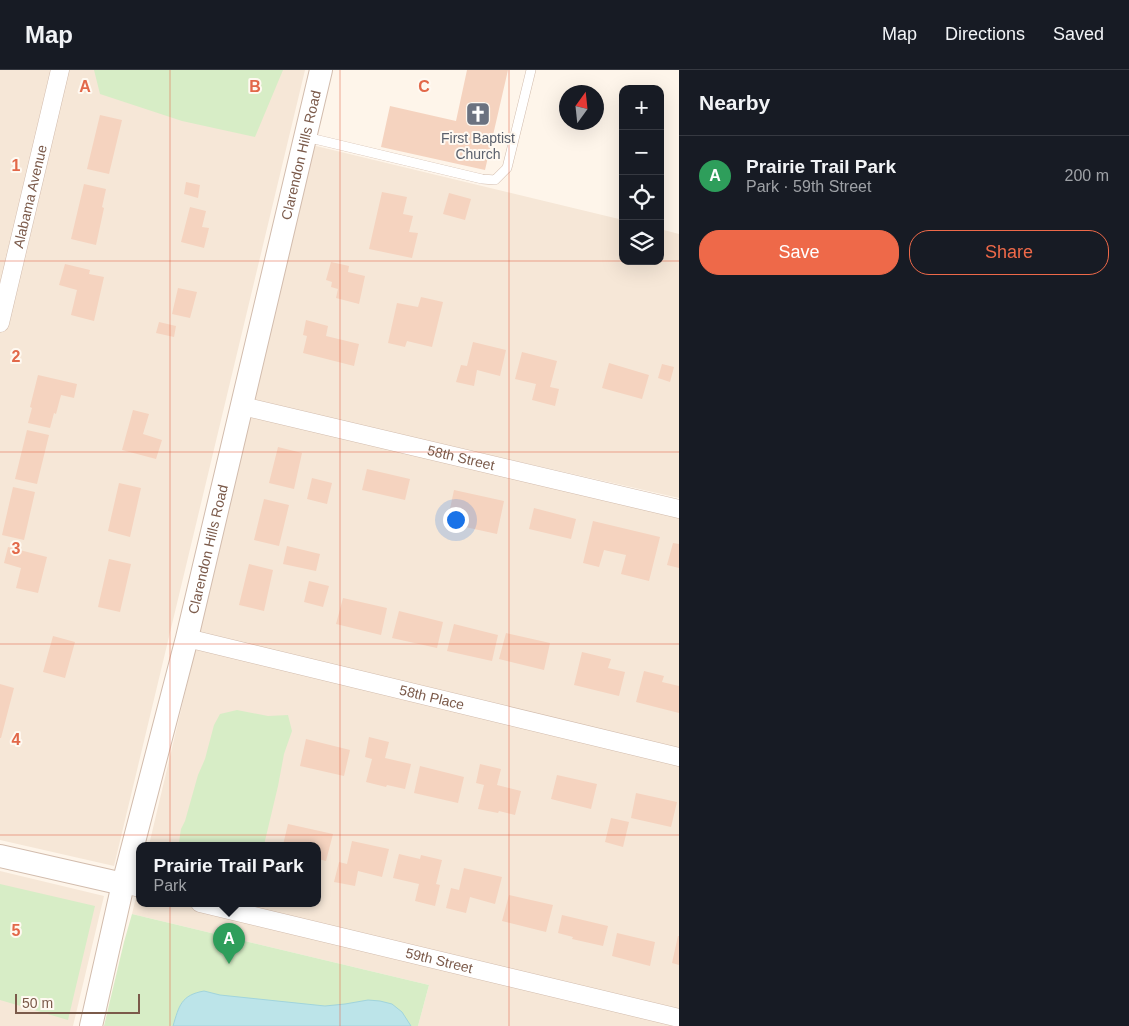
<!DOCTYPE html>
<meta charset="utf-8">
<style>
:root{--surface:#171b24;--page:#20242c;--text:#f1f3f6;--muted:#9ea1a6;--line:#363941;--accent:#ee6949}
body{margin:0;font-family:Arial,sans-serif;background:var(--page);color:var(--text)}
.controls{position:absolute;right:15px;top:15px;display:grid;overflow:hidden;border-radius:10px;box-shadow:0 5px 20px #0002}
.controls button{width:45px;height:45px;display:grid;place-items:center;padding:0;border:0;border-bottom:1px solid var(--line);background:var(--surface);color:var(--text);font:25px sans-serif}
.compass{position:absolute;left:559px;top:15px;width:45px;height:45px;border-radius:50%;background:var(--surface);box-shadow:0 5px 20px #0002;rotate:15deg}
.scale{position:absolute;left:15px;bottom:12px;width:125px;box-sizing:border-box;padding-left:5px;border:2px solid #7b5a4a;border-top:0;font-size:14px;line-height:18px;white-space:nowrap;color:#7b5a4a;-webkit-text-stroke:4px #fff9f1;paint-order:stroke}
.you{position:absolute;left:455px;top:449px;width:18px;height:18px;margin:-12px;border:4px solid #fff;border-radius:50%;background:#1a73e8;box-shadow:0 0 0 8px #1a73e833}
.badge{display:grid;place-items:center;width:32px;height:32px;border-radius:50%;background:var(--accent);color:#fff;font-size:16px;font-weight:700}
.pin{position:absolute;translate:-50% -41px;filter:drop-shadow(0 1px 2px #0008)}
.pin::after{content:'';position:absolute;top:26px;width:18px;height:15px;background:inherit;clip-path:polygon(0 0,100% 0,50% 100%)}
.popup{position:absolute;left:136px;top:772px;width:185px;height:65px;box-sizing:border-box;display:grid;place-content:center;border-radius:10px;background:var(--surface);filter:drop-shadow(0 1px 4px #0005);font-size:16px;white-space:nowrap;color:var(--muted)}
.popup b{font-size:19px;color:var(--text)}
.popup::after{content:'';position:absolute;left:50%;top:100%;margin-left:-10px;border:10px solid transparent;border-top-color:var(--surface)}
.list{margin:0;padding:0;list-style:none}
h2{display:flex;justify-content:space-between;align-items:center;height:65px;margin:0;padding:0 20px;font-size:21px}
h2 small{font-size:16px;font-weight:400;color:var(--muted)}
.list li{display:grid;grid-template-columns:32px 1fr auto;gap:15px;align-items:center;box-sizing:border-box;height:80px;padding:0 20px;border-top:1px solid var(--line)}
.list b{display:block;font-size:19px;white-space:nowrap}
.list p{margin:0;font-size:16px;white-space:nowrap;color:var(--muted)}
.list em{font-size:16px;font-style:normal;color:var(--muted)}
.actions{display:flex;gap:10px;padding:15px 20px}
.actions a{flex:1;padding:11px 0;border:1px solid var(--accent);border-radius:20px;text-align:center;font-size:18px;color:var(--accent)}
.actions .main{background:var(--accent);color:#fff}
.icon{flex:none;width:28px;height:28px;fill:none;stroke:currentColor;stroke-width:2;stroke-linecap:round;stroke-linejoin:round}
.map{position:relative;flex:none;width:679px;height:956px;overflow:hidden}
header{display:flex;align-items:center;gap:30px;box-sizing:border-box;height:70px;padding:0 25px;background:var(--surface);border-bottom:1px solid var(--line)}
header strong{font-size:24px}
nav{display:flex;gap:28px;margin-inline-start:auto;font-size:18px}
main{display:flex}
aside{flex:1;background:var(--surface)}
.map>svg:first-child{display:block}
</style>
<header>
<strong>Map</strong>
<nav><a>Map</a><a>Directions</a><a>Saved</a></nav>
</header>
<main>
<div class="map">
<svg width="679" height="956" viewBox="0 0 679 956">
<rect width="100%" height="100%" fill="#fef5ea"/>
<!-- residential -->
<path fill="#f6e7d7" d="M0 0H305L114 796 0 770Z
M312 75 623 150V191H660V159L679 164V428L252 331Z
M251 345 679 446V956H418L429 915 132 844 140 811V833H318V775H149Z
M0 801 104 826 73 956H0Z"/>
<!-- green -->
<path fill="#d7edc6" d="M94 0H283L255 67 182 51 100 24Z
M237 640 268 646 288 645 292 661 284 684 278 716 264 775H180L179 772 181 759 185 751 198 705 205 689 214 655 220 644Z
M0 814 95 836 68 950 0 930Z
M132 844 429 915 418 956H104L124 872Z"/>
<!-- water -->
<path fill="#bce4e9" stroke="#a1d4dc" d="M204 921 220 925 325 936 345 934 368 930 380 931 392 934 402 942 411 956H173C179 936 181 925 204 921Z"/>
<!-- building -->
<path fill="#f5d3bf" d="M467 0H508L485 100 381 77 390 36 456 51Z
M100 45 122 50 109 104 87 99Z
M186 112 200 115 198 128 184 124Z
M84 114 106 119 102 137 104 138 96 175 71 169Z
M382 122 407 127 403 144 413 146 409 162 418 163 412 188 369 179Z
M449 123 471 129 465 150 443 144Z
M190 137 206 141 202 157 209 158 204 178 181 172Z
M331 192 349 196 348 202 365 206 359 234 336 228 338 219 331 217 332 212 326 210Z
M65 194 90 200 89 204 104 207 94 251 71 245 77 220 59 215Z
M178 218 197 222 190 248 172 244Z
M421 227 443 232 432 277 407 271 405 277 388 273 397 233 418 237Z
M306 250 328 256 326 266 359 274 354 296 303 283 307 266 303 265Z
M159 252 176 256 174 267 156 263Z
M473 272 506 280 500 306 477 300 474 316 456 312 461 295 467 296Z
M522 282 557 291 550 317 559 319 555 336 532 330 536 314 515 309Z
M609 293 649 305 642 329 602 318Z
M662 294 674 297 670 312 658 308Z
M38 305 77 314 74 328 61 325 56 344 54 343 50 358 28 353 32 338 30 337Z
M133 340 149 344 143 364 162 370 156 389 122 380Z
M27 360 49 365 37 414 15 409Z
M278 377 302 383 294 419 269 413Z
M367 399 410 409 405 430 362 420Z
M312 408 332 413 327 434 307 429Z
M119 413 141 418 130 467 108 461Z
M13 417 35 422 24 470 2 465Z
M454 420 504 431 497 464 447 453Z
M264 429 289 435 279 476 254 470Z
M534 438 576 449 571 469 529 459Z
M593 451 660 467 649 511 621 504 626 485 604 480 599 497 583 493Z
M673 473 679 474V498L667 495Z
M287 476 320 484 316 501 283 494Z
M8 477 47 487 38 523 16 518 21 498 4 493Z
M109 489 131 494 120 542 98 537Z
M249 494 273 500 264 541 239 535Z
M309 511 329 516 323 537 304 532Z
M343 528 387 538 381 565 336 554Z
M399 541 443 552 437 578 392 568Z
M454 554 498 565 492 591 447 581Z
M506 563 550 573 544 600 499 589Z
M53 566 75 572 65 608 43 602Z
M582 582 611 589 608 598 625 602 619 626 574 615Z
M644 601 664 606 662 612 679 616V643L636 632Z
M0 614 14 618 1 668H0Z
M369 667 389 672 385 688 411 694 405 719 387 715 386 717 366 712 372 689 365 687Z
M306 669 350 680 344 706 300 696Z
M480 694 501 699 497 715 521 721 515 745 499 741 498 743 478 739 484 715 476 713Z
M420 696 464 707 458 733 414 723Z
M557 705 597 714 591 739 551 729Z
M636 723 677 732 671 757 631 748Z
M611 748 629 752 623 777 605 772Z
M288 754 333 764 326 791 318 789V775H283Z
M352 771 389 779 382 807 358 801 355 816 334 812 339 792 347 794Z
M399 784 420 789 421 785 442 790 436 814 440 815 435 836 415 831 419 814 393 808Z
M464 798 502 807 495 834 470 827 466 843 446 838 451 818 459 820Z
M509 825 553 835 546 862 502 851Z
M562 845 608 856 603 876 572 869 573 867 558 863Z
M617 863 655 872 650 896 612 886Z
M678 866H679V895L672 893Z"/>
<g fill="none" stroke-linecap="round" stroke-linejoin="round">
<defs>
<path id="service" d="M306 67 482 109 495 110 507 98 531 0"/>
<g id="minor">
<path id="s1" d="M0 253 60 0"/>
<path id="s2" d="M242 336 679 439"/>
<path id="s3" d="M187 568 679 687"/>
<path d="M123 814 140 818"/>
<path id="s4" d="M200 833 679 948"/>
</g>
<g id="tertiary">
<path d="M0 786 123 814"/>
<path id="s5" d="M91 956 123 814 187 568 321 0"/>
</g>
</defs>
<!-- service casing -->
<use href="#service" stroke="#d2bcad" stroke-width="10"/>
<!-- minor casing -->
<use href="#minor" stroke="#d2bcad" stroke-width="19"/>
<!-- tertiary casing -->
<use href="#tertiary" stroke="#d2bcad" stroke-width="24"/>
<!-- service -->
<use href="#service" stroke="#fff" stroke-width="9"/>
<!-- minor -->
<use href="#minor" stroke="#fff" stroke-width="18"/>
<!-- tertiary -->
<use href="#tertiary" stroke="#fff" stroke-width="22"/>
</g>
<!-- grid -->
<path fill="none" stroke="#e26849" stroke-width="1" stroke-opacity="0.55" d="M170 0V956M340 0V956M509 0V956M0 191H623M660 191H679M0 382H679M0 574H679M0 765H679"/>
<!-- icons -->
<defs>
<symbol id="church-square" viewBox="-11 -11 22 22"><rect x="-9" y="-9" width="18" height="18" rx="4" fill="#6b7280" stroke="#fff9f1"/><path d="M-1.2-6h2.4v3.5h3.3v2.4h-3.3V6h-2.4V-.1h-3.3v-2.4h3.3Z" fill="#fff"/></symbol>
</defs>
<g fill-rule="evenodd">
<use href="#church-square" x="464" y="30" width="28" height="28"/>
</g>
<g text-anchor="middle" stroke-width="4" stroke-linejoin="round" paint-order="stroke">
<!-- worship labels -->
<g font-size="14" fill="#5b616d" stroke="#fff9f1">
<text x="478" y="73">First Baptist<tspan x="478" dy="16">Church</tspan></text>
</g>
<!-- street labels -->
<g font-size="14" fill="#7b5a4a" stroke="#fff9f1">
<text dy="5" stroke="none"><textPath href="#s5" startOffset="896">Clarendon Hills Road</textPath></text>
<text dy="5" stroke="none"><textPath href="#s1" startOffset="130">Alabama Avenue</textPath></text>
<text dy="5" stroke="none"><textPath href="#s2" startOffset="225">58th Street</textPath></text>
<text dy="5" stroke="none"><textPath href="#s5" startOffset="491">Clarendon Hills Road</textPath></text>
<text dy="5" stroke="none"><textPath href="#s3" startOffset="252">58th Place</textPath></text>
<text dy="5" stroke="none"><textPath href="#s4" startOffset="246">59th Street</textPath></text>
</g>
</g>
<g font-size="16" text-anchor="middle" font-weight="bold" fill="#e26849" stroke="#fff9f1" stroke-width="4" stroke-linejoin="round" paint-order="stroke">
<text x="85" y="22">A</text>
<text x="255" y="22">B</text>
<text x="424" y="22">C</text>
<text x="16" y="101">1</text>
<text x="16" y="292">2</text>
<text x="16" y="484">3</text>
<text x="16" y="675">4</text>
<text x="16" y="866">5</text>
</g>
</svg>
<div class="controls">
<button>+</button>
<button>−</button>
<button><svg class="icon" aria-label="locate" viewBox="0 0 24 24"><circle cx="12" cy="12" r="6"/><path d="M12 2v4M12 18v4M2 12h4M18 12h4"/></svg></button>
<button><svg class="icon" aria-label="layers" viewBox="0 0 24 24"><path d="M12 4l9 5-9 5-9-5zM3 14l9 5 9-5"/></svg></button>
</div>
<svg class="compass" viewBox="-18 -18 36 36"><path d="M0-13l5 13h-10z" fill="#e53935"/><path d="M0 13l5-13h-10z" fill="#9ea1a6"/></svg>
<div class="scale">50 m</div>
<div class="you"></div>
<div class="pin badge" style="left:229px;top:894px;background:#2e9e5b">A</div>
<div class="popup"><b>Prairie Trail Park</b>Park</div>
</div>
<aside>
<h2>Nearby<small></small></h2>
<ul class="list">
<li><span class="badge" style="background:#2e9e5b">A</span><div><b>Prairie Trail Park</b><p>Park · 59th Street</p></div><em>200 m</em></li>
</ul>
<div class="actions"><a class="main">Save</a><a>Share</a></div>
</aside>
</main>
